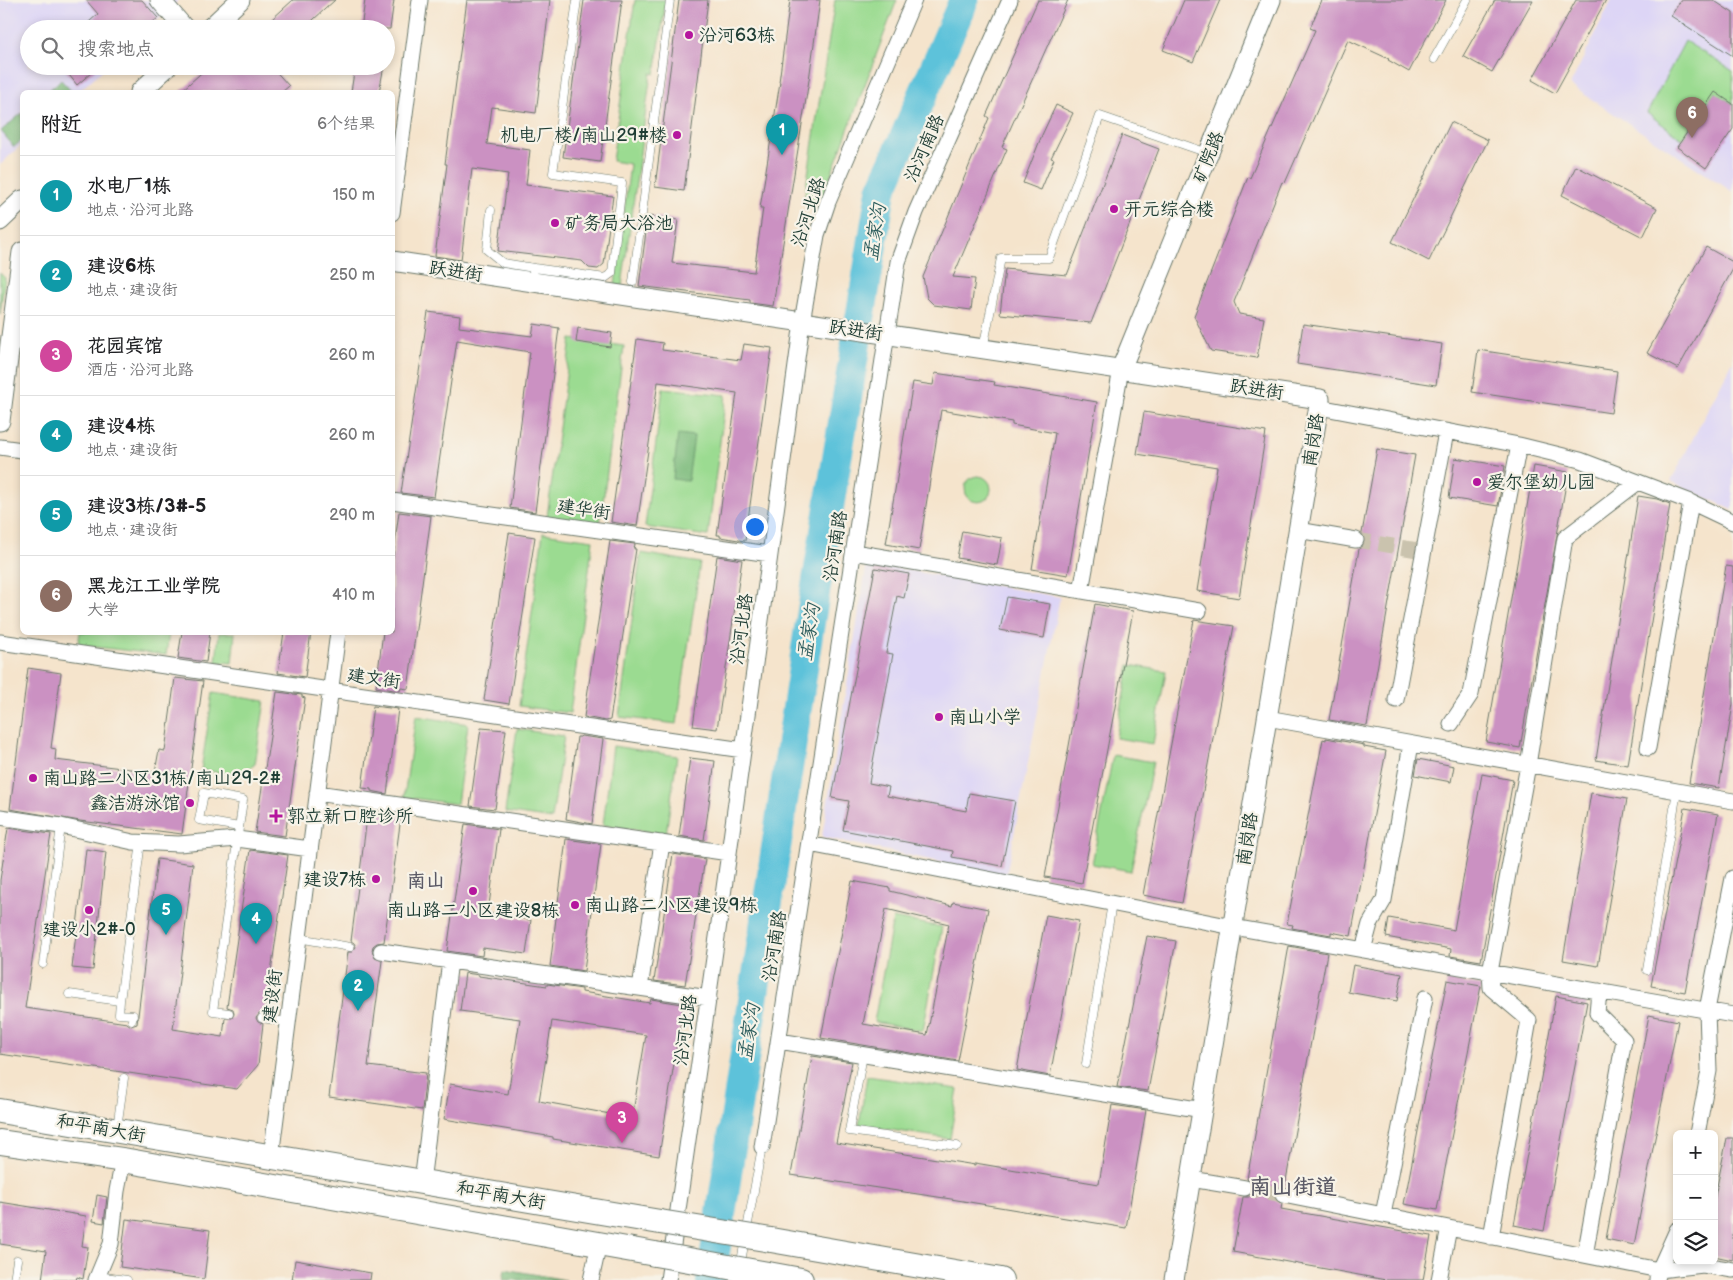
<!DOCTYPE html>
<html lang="zh">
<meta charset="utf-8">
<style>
:root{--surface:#fff;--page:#f2f2f2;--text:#202124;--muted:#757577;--line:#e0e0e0;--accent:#db2777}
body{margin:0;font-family:"Balsamiq Sans","LXGW WenKai TC",sans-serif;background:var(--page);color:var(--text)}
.controls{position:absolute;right:15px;bottom:15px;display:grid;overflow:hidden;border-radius:8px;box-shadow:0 2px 8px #0003}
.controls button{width:45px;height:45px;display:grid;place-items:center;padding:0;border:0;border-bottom:1px solid var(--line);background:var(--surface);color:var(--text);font:25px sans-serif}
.you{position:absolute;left:754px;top:526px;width:18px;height:18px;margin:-12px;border:4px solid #fff;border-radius:50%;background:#1a73e8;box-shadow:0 0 0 8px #1a73e833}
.badge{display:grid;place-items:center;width:32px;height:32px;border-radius:50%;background:var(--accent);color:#fff;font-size:16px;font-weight:700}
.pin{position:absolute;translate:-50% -41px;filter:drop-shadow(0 1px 2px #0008)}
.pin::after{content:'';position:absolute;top:26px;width:18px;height:15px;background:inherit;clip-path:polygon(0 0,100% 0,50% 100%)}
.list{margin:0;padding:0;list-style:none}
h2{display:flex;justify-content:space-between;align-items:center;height:65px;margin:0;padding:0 20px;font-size:21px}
h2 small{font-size:16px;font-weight:400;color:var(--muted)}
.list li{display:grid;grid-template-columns:32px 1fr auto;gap:15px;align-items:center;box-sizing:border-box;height:80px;padding:0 20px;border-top:1px solid var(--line)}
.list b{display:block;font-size:19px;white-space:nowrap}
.list p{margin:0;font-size:16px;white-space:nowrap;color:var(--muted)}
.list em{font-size:16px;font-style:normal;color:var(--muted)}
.icon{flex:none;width:28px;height:28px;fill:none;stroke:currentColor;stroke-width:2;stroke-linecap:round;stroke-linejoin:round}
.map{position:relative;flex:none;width:1733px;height:1280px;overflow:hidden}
.search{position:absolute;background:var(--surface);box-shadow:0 2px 8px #0003;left:20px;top:20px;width:375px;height:55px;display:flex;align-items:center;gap:12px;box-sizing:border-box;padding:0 18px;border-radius:28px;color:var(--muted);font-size:19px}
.panel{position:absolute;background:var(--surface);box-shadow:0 2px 8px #0003;left:20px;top:90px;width:375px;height:545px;border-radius:8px}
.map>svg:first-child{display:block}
</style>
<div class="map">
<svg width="1733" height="1280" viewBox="0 0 1733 1280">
<rect width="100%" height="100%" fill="#f7f3e8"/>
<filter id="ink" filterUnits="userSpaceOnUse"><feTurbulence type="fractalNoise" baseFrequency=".02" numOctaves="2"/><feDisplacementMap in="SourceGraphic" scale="10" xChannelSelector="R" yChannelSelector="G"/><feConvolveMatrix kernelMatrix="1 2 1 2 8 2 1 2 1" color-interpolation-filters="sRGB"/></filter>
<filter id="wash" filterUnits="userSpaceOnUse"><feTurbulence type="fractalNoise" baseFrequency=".0096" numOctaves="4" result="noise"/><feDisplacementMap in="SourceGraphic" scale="20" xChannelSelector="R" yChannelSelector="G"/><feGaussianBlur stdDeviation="1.12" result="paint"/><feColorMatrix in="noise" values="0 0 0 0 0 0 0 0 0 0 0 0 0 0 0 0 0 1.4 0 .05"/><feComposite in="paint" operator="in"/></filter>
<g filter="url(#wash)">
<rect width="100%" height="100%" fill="#f5e4cc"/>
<!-- built -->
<path fill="#ddd5f6" d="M0 0H179L147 29H29V66H107L78 92H22V144L0 165Z
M1612 0H1733V192L1570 85Z
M1733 361V510L1671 481Z
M867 563 1060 597 1006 876 822 837Z"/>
<!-- green -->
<path fill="#9bdb91" stroke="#5d8c62" d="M635 0H666L655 74 651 73 622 286 615 285 630 164 612 161Z
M835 0H897L821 201 804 200Z
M1685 41 1733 71V104L1715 92 1682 139 1647 113Z
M0 273 5 278 0 314Z
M571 339 624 346 600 524 547 517Z
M663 388 726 395 708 536 645 527Z
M965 489a13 13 0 1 1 26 0a13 13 0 1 1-26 0Z
M543 533 593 540 570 713 519 706Z
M641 553 700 563 677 724 619 717Z
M80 633V632L169 633 166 655 78 645Z
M219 633H235L232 663 216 662Z
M1129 665 1166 671 1153 744 1116 738Z
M213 693 265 701 255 764 241 776 201 770Z
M416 716 468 724 457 804 404 797Z
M517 729 564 736 552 819 505 812Z
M613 746 677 756 666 834 603 825Z
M1113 755 1153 762 1131 871 1092 864Z
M893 918 942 927 923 1031 874 1022Z
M867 1076 958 1089 950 1139 859 1125Z"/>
<!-- forest -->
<path fill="#7cbb7b" stroke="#4e7c58" d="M61 80 72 92H47Z
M22 113V140L14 147 1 131Z
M678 434 694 436 688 481 673 479Z
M505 1269 566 1280H503Z"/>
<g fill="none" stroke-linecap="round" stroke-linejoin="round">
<!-- river -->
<path stroke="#5dc2da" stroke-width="30" d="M711 1280 808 635 881 191 964 0"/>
</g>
<g id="blocks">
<!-- building -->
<path fill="#cb91c2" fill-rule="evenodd" d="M86 0H142L158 18 145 29H81L98 14Z
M293 0H335L303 29H261Z
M365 0H394L390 29H361Z
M467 0H550L536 113 492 107 487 144 530 150 526 185 613 196 604 264 598 269 589 268 582 261 498 251 508 174 472 169 461 260 435 256 447 164H445Z
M584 0H622L600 162 563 157Z
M679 0H708L684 191 655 187Z
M790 0H820L809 80 773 306 750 303V300L639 286 648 216 678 220 672 263 754 272 763 208H760L780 82H779Z
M1038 0H1068L1002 147 1007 149 953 277 975 279 971 310 934 305 927 298 923 277 989 118 986 116Z
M1184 0H1220L1193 62 1163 50Z
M1322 0H1446L1409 72 1388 60 1389 59 1348 40 1285 183 1282 182 1234 302 1239 314 1264 318 1257 358 1211 351 1194 316 1248 177 1250 178 1315 30 1310 28Z
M1495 0H1533L1492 72 1463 56Z
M1576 0H1606L1555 93 1532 80Z
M1681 0H1713L1733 13V56L1671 16Z
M62 66H99L77 85Z
M209 66H271L289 86 282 92H180Z
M355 66H384L379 92H351Z
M1715 92 1733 104V129L1706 168 1677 147Z
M1056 105 1073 113 1051 158 1054 159 1041 190 1023 183 1042 135Z
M1451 122 1488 140 1429 261 1392 242Z
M1122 135 1159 149 1091 323 1000 314 1005 269 1067 275Z
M1576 166 1657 208 1643 237 1562 195Z
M1706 247 1733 262V269L1678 369 1647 353Z
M428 312 460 316 459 327 532 336 534 324 559 328 535 512 510 508 530 352 457 340 434 497 401 493Z
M1303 324 1442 344 1436 385 1297 364Z
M578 328 612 333 610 347 576 342Z
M637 339 663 343 662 350 741 360 744 344 772 348 745 541 720 537V535H717L737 393 658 382 637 526 611 522Z
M1478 350 1617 371 1611 413 1472 392Z
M935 373 995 382 994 385 1097 402 1068 575 1032 569 1055 433 1012 425V422L941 410 919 550 886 544 913 382 933 385Z
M1144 412 1266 432 1239 598 1197 591 1217 467 1137 454Z
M1377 449 1415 455 1367 726 1329 720 1359 549 1363 546 1365 541 1362 533Z
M1455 458 1505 466 1498 506 1449 498Z
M1534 466 1568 472 1520 748 1486 742Z
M1638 496 1657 499 1670 504 1628 765 1596 760Z
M399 512 431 516 408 689 401 688 400 691 376 687 383 632H392V563Z
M962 531 1002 538 997 565 957 558Z
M509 533 535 537 509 704 484 700Z
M610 541 635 544 634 549H636L610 720 606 721 584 717Z
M717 556 742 560 717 729 693 726Z
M1726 566 1733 567V704L1719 788 1689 783Z
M875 568 909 574 904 598 897 596 886 653 893 654 869 783 889 787 887 796 966 811 969 793 1015 801 1002 866 952 857 953 851 843 830 849 801 832 798Z
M1007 597 1050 604 1044 638 1000 630Z
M1095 604 1133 611 1082 883 1045 877Z
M1194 620 1234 626 1182 903 1143 895Z
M182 632H210L206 662 178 658Z
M284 632H311L305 677 278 673Z
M28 668 61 673 51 748 56 749 55 760 155 772 159 750 165 751 175 678 203 681 182 834 80 821 10 809Z
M277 692 302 695V697L305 698 285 836 255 832Z
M373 706 398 709 387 794 371 791V789L362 788Z
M481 728 506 730 495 809 470 806Z
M581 736 603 739 592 824 566 819 577 737H580Z
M1326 738 1364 745V747L1386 751 1351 936 1331 932V935L1292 928 1293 925 1287 924 1323 739 1326 740Z
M690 758 715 761 704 840 679 836Z
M1418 759 1454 766 1451 782 1415 775Z
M1482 774 1513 780 1481 961 1450 956 1451 949 1386 937 1389 918 1454 930Z
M1591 793 1627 799 1598 966 1563 960Z
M1685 808 1718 814 1685 992 1651 986Z
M368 810 401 817 384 942 377 943 373 946 372 950 375 958 382 961 368 1066 426 1073 422 1110 329 1097 348 952H352L356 947 354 943 351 941Z
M465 824 499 829 488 913 531 920 526 954 483 948 482 956 447 951Z
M8 828 51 834 25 1008 127 1023 131 1026 137 1024 157 859 193 864 173 1029 223 1037 225 1018H232L234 1014 233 1009 227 1007 250 850 288 855 265 1013H260L256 1018 258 1022 263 1024 258 1065 237 1089 0 1054V880Z
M566 839 601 844 584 971 550 966Z
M86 849 106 852 93 970 72 968Z
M673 854 705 859 685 985 654 981Z
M852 881 890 888V891L952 906 953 902 988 909 958 1061 821 1038ZM886 909 949 924 927 1035 863 1024Z
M1046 915 1079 921 1050 1076 1017 1070Z
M1147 936 1176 941 1148 1091 1117 1087Z
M1289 946 1327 953 1285 1186H1280L1276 1189 1274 1194V1198L1282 1204 1281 1209 1431 1236 1423 1280H1386L1233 1252 1243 1197H1249L1254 1190V1184L1247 1179Z
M1353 965 1402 974 1397 1001 1348 992Z
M465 973 479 975V976L547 986V984L582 989V992L650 1003 651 999 682 1004V1008H683L659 1156 553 1139V1137L444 1119 450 1084 508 1094 520 1019 460 1011ZM552 1021 646 1035 632 1118 539 1101Z
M1447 980 1481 986 1437 1210 1404 1204Z
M1556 996 1587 1002 1544 1231 1514 1225Z
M1649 1015 1678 1021 1634 1245 1606 1239Z
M812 1056 852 1062 836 1143 975 1165V1163L1099 1184 1112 1105 1146 1110 1126 1228 951 1199 791 1175Z
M1727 1138H1733V1260L1714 1256V1201Z
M97 1195 107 1197 104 1223 93 1221Z
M0 1202 86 1216 82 1246 88 1247 83 1279 77 1277 76 1280H42L46 1251 0 1244Z
M126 1219 210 1230 204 1279 120 1267Z
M295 1260 371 1273 370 1280H292Z"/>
</g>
</g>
<g filter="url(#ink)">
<use href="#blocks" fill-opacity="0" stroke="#6a7769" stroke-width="1"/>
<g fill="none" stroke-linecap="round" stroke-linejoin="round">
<!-- minor-tunnel -->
<path stroke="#cac3ae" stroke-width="15" stroke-dasharray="15 8" stroke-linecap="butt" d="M1356 540 1424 551
M1245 1188 1283 1195"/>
<defs>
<path id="service" d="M1434 59 1467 0
M491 210 487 250 503 263 534 268 533 272
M534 268 605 278 612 273 622 183 553 173 577 0
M633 282 670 0
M983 349 1001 258H1049L1100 116 1208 153
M298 938 350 947
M43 964 61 826
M1647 970 1677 791
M69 994 120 1001 141 842
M120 1001 119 1014 133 1015 132 1020
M229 1013 213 1011 243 800 204 793 199 820 239 827
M262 1018 287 1022
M863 1055 849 1131 957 1146
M1086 1064 1112 903
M117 1128 124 1078
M740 1267 762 1147
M97 1276 127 1280
M14 1280 17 1260"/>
<path id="minor" d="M392 213 420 0
M1319 407 1519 445 1580 460 1691 502 1733 522
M0 447 22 450
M392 501 770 554
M1298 530 1356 540
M854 552 1199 611
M1081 591 1121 369
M0 642 743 750
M1396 700 1446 432
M1267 718 1733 801
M1451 724 1471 694 1519 445
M1648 748 1691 502
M317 793 729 853
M0 817 61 826 133 842 179 844 237 839 310 849
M809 844 1233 927 1733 1015
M1363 950 1370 924 1384 900 1411 744
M381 951 709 998
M640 988 662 843
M779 1041 1203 1110
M1697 1134 1709 1071 1707 1010 1733 878
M762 1147 898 262 916 212 1010 0
M271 1157 338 632
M1191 1179 1245 1188
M422 1182 450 961
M1283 1195 1659 1270 1703 1265 1733 1270
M1383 1215 1425 998
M1491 1237 1529 1020 1491 988 1490 972 1528 765 1565 538 1638 482
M1585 1255 1624 1040 1597 1013 1599 991
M1657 1279 1659 1270 1677 1230
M96 1280 111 1244 117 1191 123 1160
M591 1280 599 1244
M668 1280 729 853 802 322 817 235 828 202 914 0
M1439 1280 1449 1228"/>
<path id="tertiary" d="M160 0 185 29
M209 29 240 0
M140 92 168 66
M0 221 22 200
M392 261 1320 399 1174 1280
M1121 369 1271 0
M0 421 22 252"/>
<path id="primary" d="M0 1111 660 1222
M0 1142 123 1160 655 1254
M771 1240 1001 1280
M768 1274 801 1280"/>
</defs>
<!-- service casing -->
<use href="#service" stroke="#6a7769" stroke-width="9"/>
<!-- minor casing -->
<use href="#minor" stroke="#6a7769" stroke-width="17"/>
<!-- tertiary casing -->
<use href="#tertiary" stroke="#6a7769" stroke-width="21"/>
<!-- primary casing -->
<use href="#primary" stroke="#6a7769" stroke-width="26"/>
<!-- service -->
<use href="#service" stroke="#fff" stroke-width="8"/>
<!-- minor -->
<use href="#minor" stroke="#fff" stroke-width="15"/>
<!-- tertiary -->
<use href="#tertiary" stroke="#fff" stroke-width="19"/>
<!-- primary -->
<use href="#primary" stroke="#fff" stroke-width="24"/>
<defs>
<path id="primary-bridge" d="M660 1222 771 1240
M655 1254 768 1274"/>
</defs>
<!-- primary-bridge casing -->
<use href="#primary-bridge" stroke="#6a7769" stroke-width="26" stroke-linecap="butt"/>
<!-- primary-bridge -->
<use href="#primary-bridge" stroke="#fff" stroke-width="24"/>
</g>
</g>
<!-- markers -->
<g fill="#b5179e" stroke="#f7f3e8" stroke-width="2">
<circle cx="689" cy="35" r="5"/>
<circle cx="677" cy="135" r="5"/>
<circle cx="1114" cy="209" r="5"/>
<circle cx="555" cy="223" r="5"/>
<circle cx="1477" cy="482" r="5"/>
<circle cx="939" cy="717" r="5"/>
<circle cx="33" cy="778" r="5"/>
<circle cx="190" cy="803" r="5"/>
<path d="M273.5 808.5h5v5h5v5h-5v5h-5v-5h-5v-5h5z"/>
<circle cx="376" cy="879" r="5"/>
<circle cx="473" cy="891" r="5"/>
<circle cx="575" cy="905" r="5"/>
<circle cx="89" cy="910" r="5"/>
</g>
<g text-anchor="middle" stroke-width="4.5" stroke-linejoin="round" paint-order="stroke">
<!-- poi labels -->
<g font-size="18" fill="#1f3d34" stroke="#f7f3e8" text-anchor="start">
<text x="699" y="41">沿河63栋</text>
<text x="667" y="141" text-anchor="end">机电厂楼/南山29#楼</text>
<text x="1124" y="215">开元综合楼</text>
<text x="565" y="229">矿务局大浴池</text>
<text x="1487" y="488">爱尔堡幼儿园</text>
<text x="949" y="723">南山小学</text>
<text x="43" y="784">南山路二小区31栋/南山29-2#</text>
<text x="180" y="809" text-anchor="end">鑫洁游泳馆</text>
<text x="287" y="822">郭立新口腔诊所</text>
<text x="366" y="885" text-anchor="end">建设7栋</text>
<text x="585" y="911">南山路二小区建设9栋</text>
<text x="473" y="916" text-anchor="middle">南山路二小区建设8栋</text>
<text x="89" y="935" text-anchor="middle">建设小2#-0</text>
</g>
<!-- street labels -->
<g font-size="18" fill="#1f3d34" stroke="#f7f3e8">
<text transform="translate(924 148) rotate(-66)" y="6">沿河南路</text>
<text transform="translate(1208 157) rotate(-68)" y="6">矿院路</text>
<text transform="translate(808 212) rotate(-72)" y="6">沿河北路</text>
<text transform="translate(456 271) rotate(8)" y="6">跃进街</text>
<text transform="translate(856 330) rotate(8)" y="6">跃进街</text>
<text transform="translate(1257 389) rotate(8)" y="6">跃进街</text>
<text transform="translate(1313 440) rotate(-81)" y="6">南岗路</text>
<text transform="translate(584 509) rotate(8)" y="6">建华街</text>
<text transform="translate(835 546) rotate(-81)" y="6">沿河南路</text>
<text transform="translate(741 629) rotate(-82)" y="6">沿河北路</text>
<text transform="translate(374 678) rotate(8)" y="6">建文街</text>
<text transform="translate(1247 839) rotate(-81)" y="6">南岗路</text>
<text transform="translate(774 946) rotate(-81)" y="6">沿河南路</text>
<text transform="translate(272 996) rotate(-83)" y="6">建设街</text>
<text transform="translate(685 1030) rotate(-82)" y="6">沿河北路</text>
<text transform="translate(101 1128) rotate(10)" y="6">和平南大街</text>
<text transform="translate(501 1195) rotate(10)" y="6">和平南大街</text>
</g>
<!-- water labels -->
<g font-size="19" font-style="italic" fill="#2e5e5e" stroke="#f7f3e8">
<text transform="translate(874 232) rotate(-81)" y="7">孟家沟</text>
<text transform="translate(808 632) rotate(-81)" y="7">孟家沟</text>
<text transform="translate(748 1032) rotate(-81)" y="7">孟家沟</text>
</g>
<!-- neighbourhood labels -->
<g font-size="19" font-weight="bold" fill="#5b5a66" stroke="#f7f3e8">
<text x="426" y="887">南山</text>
</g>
<!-- district labels -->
<g font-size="22" font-weight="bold" fill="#5b5a66" stroke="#f7f3e8">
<text x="1293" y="1194">南山街道</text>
</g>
</g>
</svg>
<div class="controls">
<button>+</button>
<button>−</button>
<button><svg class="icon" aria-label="layers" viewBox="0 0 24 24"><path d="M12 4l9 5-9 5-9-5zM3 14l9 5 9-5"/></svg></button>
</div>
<div class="you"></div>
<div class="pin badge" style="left:782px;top:155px;background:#0f9aa8">1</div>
<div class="pin badge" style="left:358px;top:1011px;background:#0f9aa8">2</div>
<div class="pin badge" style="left:622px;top:1143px;background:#d1479c">3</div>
<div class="pin badge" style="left:256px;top:944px;background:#0f9aa8">4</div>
<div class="pin badge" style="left:166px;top:935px;background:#0f9aa8">5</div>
<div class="pin badge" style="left:1692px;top:138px;background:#8d6e63">6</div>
<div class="search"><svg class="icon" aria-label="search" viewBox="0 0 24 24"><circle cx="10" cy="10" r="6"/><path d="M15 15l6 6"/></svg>搜索地点</div>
<section class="panel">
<h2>附近<small>6个结果</small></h2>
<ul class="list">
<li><span class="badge" style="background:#0f9aa8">1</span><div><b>水电厂1栋</b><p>地点 · 沿河北路</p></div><em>150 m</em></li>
<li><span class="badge" style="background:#0f9aa8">2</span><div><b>建设6栋</b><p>地点 · 建设街</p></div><em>250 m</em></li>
<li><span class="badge" style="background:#d1479c">3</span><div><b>花园宾馆</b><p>酒店 · 沿河北路</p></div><em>260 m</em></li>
<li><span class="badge" style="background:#0f9aa8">4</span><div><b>建设4栋</b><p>地点 · 建设街</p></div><em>260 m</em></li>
<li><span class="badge" style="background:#0f9aa8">5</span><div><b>建设3栋/3#-5</b><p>地点 · 建设街</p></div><em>290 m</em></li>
<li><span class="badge" style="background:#8d6e63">6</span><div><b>黑龙江工业学院</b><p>大学</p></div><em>410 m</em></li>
</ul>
</section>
</div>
